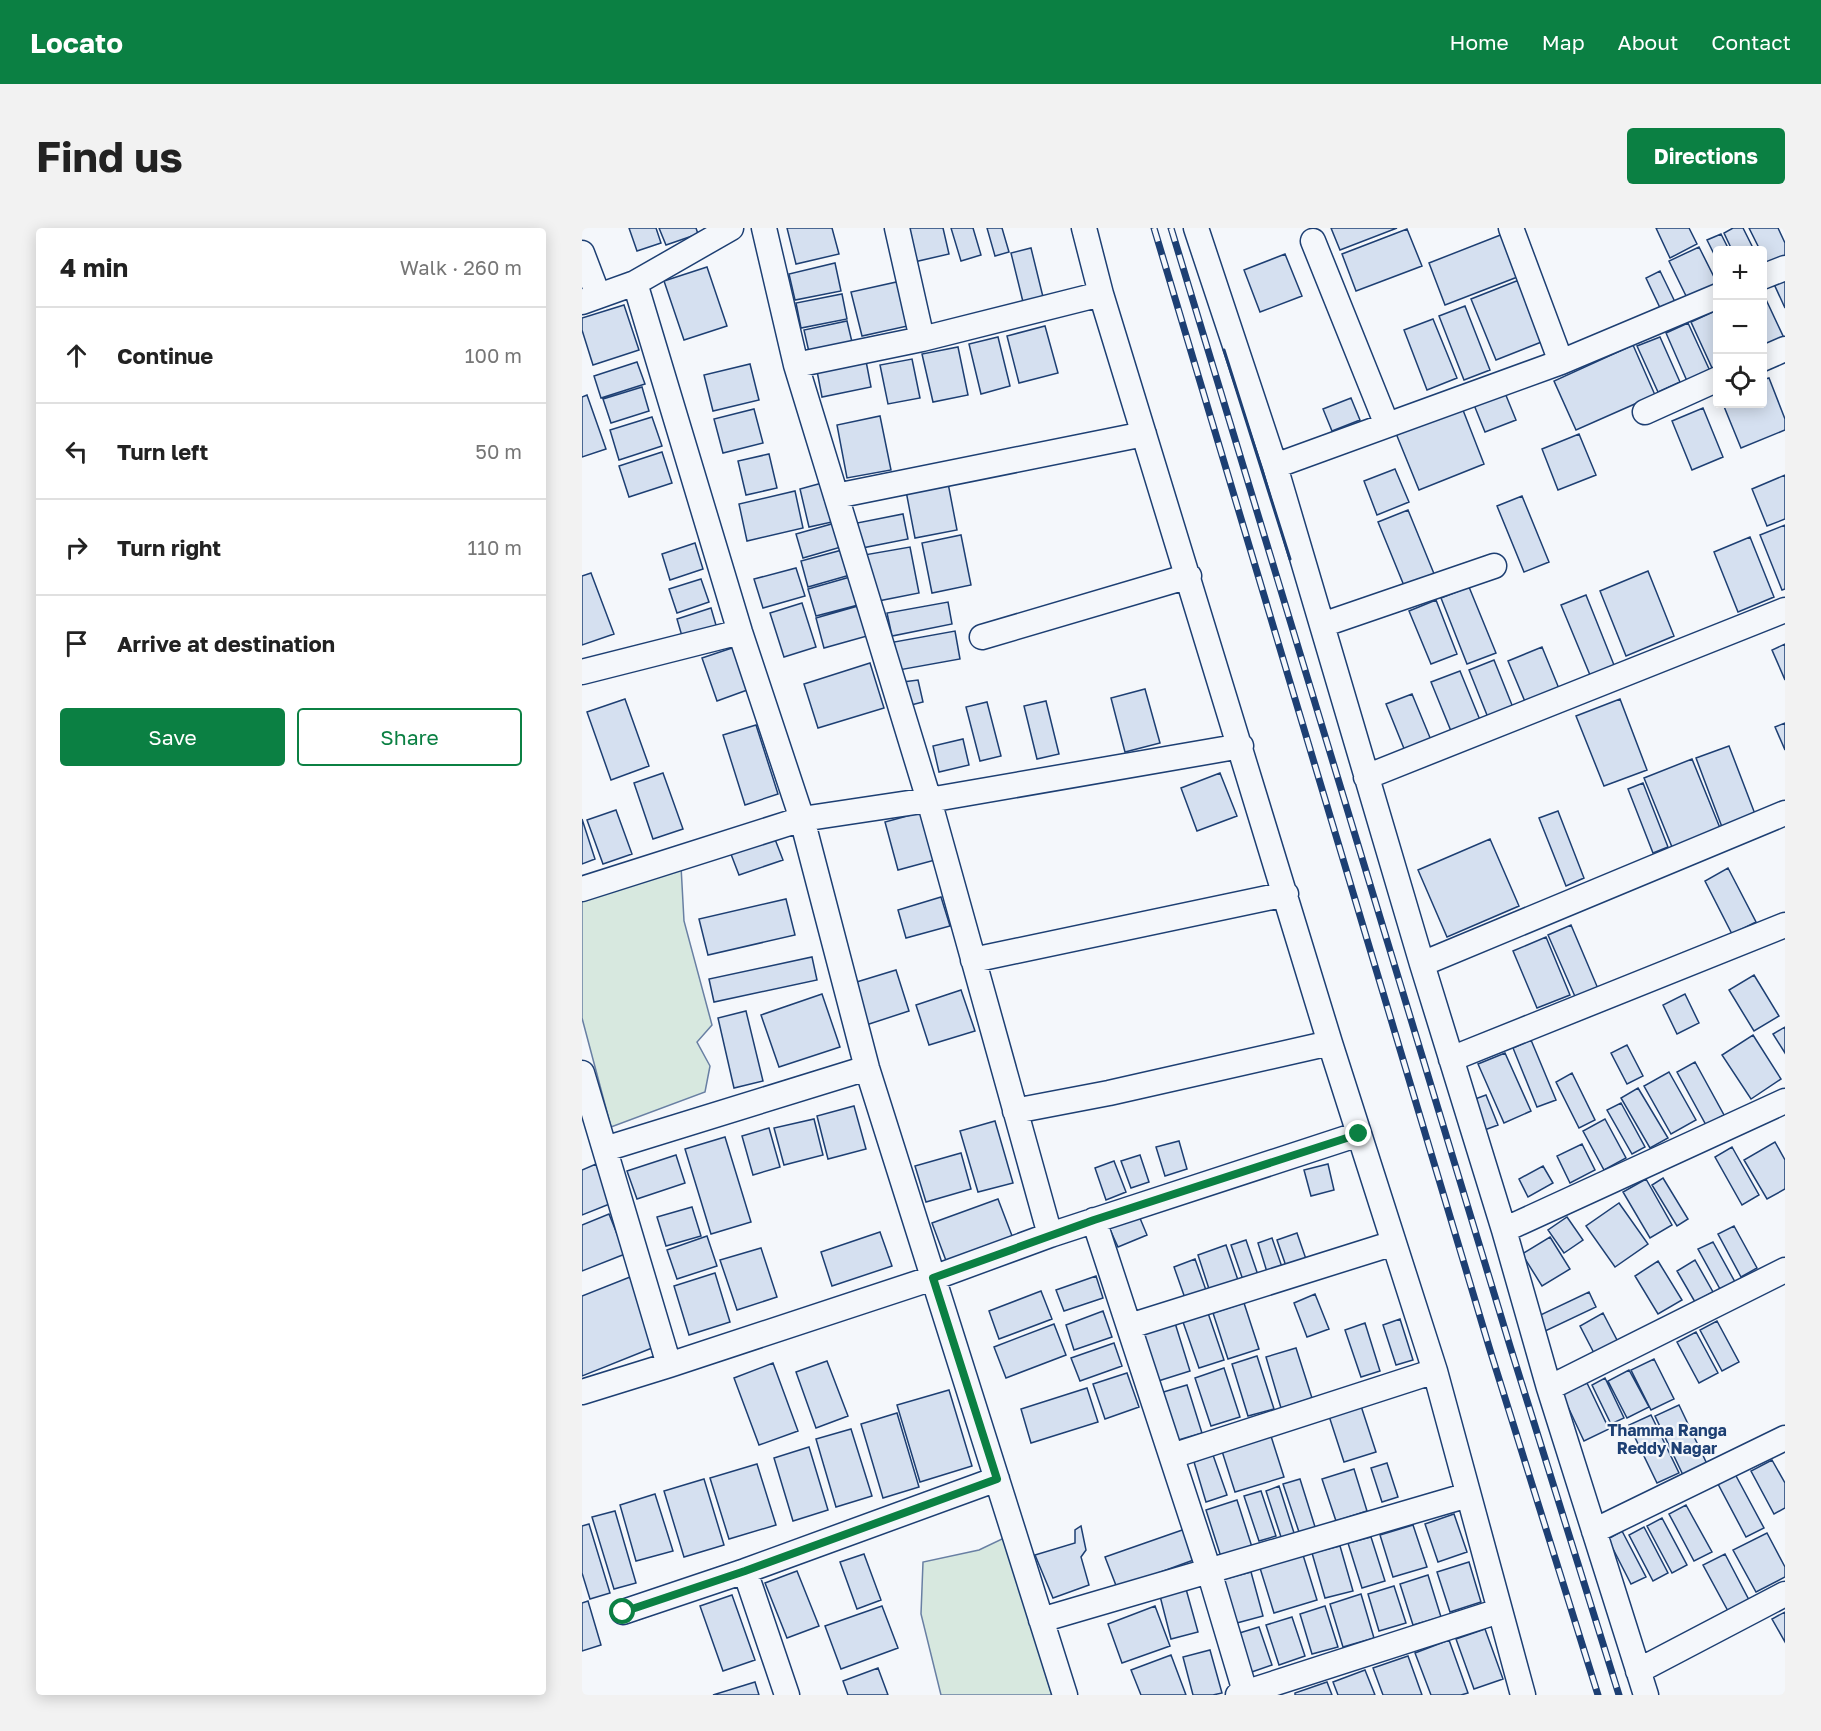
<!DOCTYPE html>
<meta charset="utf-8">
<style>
:root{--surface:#fff;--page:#f2f2f2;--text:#222;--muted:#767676;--line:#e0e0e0;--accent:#0b8043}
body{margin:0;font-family:"Golos Text",sans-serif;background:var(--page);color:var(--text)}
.controls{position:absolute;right:18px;top:18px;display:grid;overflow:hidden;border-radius:6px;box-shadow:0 3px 15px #0003}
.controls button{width:54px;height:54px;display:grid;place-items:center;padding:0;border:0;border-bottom:2px solid var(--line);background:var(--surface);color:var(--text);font:30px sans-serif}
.stop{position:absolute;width:18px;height:18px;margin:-14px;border:4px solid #0b8043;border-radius:50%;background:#fff}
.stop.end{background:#0b8043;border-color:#fff;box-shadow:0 2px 6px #0008}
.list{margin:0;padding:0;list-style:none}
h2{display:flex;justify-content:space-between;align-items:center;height:78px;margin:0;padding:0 24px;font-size:26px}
h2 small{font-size:20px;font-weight:400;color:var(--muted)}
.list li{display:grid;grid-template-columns:39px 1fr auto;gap:18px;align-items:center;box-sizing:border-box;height:96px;padding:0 24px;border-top:2px solid var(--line)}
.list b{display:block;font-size:22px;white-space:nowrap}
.list em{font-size:20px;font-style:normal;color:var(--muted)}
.actions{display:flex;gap:12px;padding:18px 24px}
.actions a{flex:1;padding:14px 0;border:2px solid var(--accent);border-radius:6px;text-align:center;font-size:21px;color:var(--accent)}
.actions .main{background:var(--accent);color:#fff}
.icon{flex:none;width:33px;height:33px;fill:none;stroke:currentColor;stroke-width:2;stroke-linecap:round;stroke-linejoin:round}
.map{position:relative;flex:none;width:1203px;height:1467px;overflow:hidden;border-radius:6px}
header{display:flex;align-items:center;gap:36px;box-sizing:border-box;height:84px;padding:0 30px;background:var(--accent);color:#fff}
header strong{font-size:28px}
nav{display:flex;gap:33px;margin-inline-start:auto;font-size:21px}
.intro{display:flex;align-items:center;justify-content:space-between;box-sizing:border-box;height:144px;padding:0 36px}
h1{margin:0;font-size:42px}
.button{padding:15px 27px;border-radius:6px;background:var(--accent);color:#fff;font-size:21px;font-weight:700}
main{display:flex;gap:36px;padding:0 36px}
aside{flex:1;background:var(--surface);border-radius:6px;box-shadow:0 3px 15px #0003}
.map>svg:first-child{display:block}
</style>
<header>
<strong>Locato</strong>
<nav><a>Home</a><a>Map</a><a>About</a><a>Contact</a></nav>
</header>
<div class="intro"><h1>Find us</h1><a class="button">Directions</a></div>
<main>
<aside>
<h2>4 min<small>Walk · 260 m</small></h2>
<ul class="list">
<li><svg class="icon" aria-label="ahead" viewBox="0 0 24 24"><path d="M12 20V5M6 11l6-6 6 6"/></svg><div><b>Continue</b></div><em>100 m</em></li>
<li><svg class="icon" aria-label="left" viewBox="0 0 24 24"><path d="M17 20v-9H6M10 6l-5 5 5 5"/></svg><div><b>Turn left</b></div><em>50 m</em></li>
<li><svg class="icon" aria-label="right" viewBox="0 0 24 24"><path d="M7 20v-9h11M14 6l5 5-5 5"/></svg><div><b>Turn right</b></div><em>110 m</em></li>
<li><svg class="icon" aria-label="arrive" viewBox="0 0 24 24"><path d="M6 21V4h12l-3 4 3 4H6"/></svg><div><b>Arrive at destination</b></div></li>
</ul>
<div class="actions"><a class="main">Save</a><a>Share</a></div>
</aside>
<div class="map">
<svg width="1203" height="1467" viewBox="0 0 1203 1467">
<rect width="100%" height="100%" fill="#f4f7fb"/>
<!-- green -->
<path fill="#d7e8df" stroke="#687fa3" stroke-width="1.5" d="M99 638 102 693 130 797 115 814 128 838 123 864 29 899 0 790V671Z
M422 1310 470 1467H359L339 1386 341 1334 397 1322Z"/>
<!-- building -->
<path fill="#d5e0f0" stroke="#1d3f73" stroke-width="1.5" d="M47 0H74L79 15 55 23Z
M77 0H114L116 6 84 17Z
M205 0H250L257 26 214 36Z
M324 0H361L367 26 332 34Z
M369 0H391L399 27 379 33Z
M405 0H420L427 24 413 28Z
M749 0H815L758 22Z
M1074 0H1107L1115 16 1088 30Z
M1151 0H1161L1172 22H1150L1142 5Z
M1167 0H1196L1203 15V34L1187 42 1180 28V22H1178Z
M825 1 840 38 774 63 760 26Z
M921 6 938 48 863 77 847 35Z
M1139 6 1147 22H1136V34L1125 12Z
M1117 19 1136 57 1107 74 1087 33Z
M449 20 462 73 442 78 429 25Z
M703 26 720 68 678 84 662 42Z
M253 35 259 63 213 72 207 46Z
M125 39 145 98 102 112 82 53Z
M1078 43 1095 78 1080 84 1064 50Z
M1203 51V80L1192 56Z
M937 52 962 113 914 132 889 71Z
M319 53 330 97 280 108 269 64Z
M1180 63 1202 110 1180 120Z
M260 66 265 91 219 100 214 75Z
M42 77 57 122 11 137 0 102V90Z
M883 78 908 142 882 152 857 88Z
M1135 82 1136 140 1131 142 1109 94Z
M851 91 875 150 845 162 822 102Z
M265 93 270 114 227 124 222 102Z
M1106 95 1128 143 1105 153 1084 105Z
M463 98 476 145 437 155 425 108Z
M416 109 428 158 399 166 387 116Z
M1078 109 1098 154 1076 164 1055 118Z
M1051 117 1073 167 994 202 972 153Z
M376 119 386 167 351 174 340 126Z
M330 131 338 170 306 176 298 137Z
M284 133 289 159 240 169 235 143Z
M55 134 63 156 19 170 12 148Z
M168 136 177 172 131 183 122 147Z
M1187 150 1203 191V202L1159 220 1141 176H1180V152Z
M60 159 67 183 29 195 21 171Z
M921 160 934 192 903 204 890 172Z
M5 167 24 221 0 229V169Z
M769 170 778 192 750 203 741 181Z
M879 177 902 236 837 262 813 203Z
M1121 180 1141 229 1110 242 1090 193Z
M172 181 181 215 141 225 132 191Z
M298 188 309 242 265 250 255 197Z
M70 189 80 218 37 232 28 202Z
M997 206 1014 247 976 262 960 221Z
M80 224 90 255 47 269 37 238Z
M187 226 195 260 164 267 156 233Z
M813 241 827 274 795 287 782 253Z
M1203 247V291L1185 298 1170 261Z
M240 255 250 294 227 299 218 261Z
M366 255 375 302 333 310 324 263Z
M213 263 221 300 165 313 157 276Z
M940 268 967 334 942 344 915 278Z
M826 282 855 353 825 365 796 294Z
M321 286 326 311 280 320 275 295Z
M253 295 259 319 221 330 214 306Z
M1203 297V361L1200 362 1178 307Z
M379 307 389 357 350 365 340 315Z
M1168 309 1192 369 1156 384 1132 324Z
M113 315 121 341 88 352 80 326Z
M328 319 337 365 291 374 282 327Z
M260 322 268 347 226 359 219 333Z
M214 340 223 368 181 380 172 351Z
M1066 343 1092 408 1044 428 1018 363Z
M9 345 32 406 0 417V348Z
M268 349 276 377 234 388 226 361Z
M119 351 127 374 95 385 87 361Z
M887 359 914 425 885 436 859 370Z
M1004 367 1032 437 1008 447 979 377Z
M854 372 875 426 849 436 827 383Z
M366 374 370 396 310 408 305 385Z
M220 375 234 419 202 429 188 385Z
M276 378 285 408 242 420 234 390Z
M129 380 136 404 102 415 95 391Z
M373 403 378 431 317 442 312 414Z
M1203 416V452L1190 422Z
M153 419 168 461 135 473 120 430Z
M960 419 978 463 944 476 926 433Z
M912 432 932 482 907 492 887 442Z
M288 435 302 480 236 500 222 456Z
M878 443 898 492 869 503 849 454Z
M336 452 341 474 325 478 321 454Z
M563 461 578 515 543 524 529 470Z
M830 466 849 512 823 523 804 476Z
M43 471 67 538 29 552 5 484Z
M1038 471 1065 542 1022 558 994 488Z
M464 473 477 526 455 531 442 478Z
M405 474 419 528 398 533 384 479Z
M1203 495V522L1193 499Z
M174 497 196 566 163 577 141 507Z
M381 511 387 537 357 544 351 518Z
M1147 518 1173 586 1140 599 1114 530Z
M1110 531 1138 600 1090 619 1062 550Z
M81 545 101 601 71 611 52 555Z
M638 545 655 588 615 603 599 560Z
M1061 555 1086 619 1071 625 1046 561Z
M34 582 50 626 21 636 5 592Z
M976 583 1002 650 984 658 957 590Z
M340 584 353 632 316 642 303 594Z
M0 591 13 631 0 636Z
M191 606 201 632 157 647 147 621Z
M908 611 937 678 865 709 836 642Z
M1146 640 1174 694 1150 706 1123 653Z
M359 669 368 698 324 710 316 682Z
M204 671 213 707 126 727 117 691Z
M989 697 1017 763 995 773 966 707Z
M964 709 988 767 955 780 931 723Z
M230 729 235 752 132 774 127 751Z
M314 742 327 783 281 798 268 756Z
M1172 747 1197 788 1172 803 1147 762Z
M379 762 393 803 347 817 334 777Z
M240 766 258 819 197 839 179 787Z
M1103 766 1117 795 1095 806 1081 777Z
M164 783 181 853 152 860 136 790Z
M1203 799V825L1191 806Z
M1171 807 1199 851 1169 871 1140 827Z
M949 812 974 872 955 879 931 820Z
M1045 817 1061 848 1045 856 1029 825Z
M923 825 949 883 922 895 896 836Z
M1113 834 1142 887 1124 897 1095 844Z
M1087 844 1114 892 1089 906 1062 858Z
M990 845 1013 892 997 900 974 854Z
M1056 860 1086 910 1068 920 1039 870Z
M904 867 916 897 897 904 885 874Z
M1039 875 1063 919 1050 926 1025 882Z
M272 878 284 921 246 931 235 888Z
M232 891 241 927 202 937 192 900Z
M1023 891 1044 930 1022 942 1001 903Z
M413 893 431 955 396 964 378 903Z
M187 900 198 939 171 947 160 908Z
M143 909 169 994 129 1006 103 921Z
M597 913 605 941 583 948 574 919Z
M1193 914 1203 932V961L1185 971 1162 932Z
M1000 916 1013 942 988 955 975 928Z
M1150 919 1177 967 1160 977 1133 929Z
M379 925 389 961 344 974 333 938Z
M94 927 103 955 55 971 45 943Z
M558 927 567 954 549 960 539 933Z
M532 933 544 964 524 972 513 940Z
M14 936 30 975 0 987V942Z
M746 936 752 962 729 968 722 942Z
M961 938 971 955 946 969 937 951Z
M1081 950 1106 991 1095 998 1070 957Z
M1064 951 1090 997 1068 1010 1041 964Z
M416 971 432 1013 366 1038 350 995Z
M1037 975 1066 1016 1033 1039 1004 998Z
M110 979 119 1008 84 1018 75 989Z
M555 983 565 1007 536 1019 525 995Z
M27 986 43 1026 0 1043V997Z
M985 989 1001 1012 982 1025 966 1002Z
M1152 998 1175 1040 1159 1049 1136 1006Z
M298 1004 310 1038 250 1058 239 1024Z
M715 1005 725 1034 705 1041 695 1012Z
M125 1008 135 1038 95 1051 85 1022Z
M968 1009 988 1041 960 1058 940 1026Z
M690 1010 700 1039 685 1044 676 1015Z
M664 1012 676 1047 661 1052 649 1017Z
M1131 1014 1153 1054 1138 1061 1116 1021Z
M644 1017 657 1055 628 1064 616 1027Z
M179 1020 195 1069 155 1082 138 1032Z
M613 1031 625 1065 604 1073 592 1039Z
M1113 1032 1131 1064 1113 1074 1095 1043Z
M1076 1033 1100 1072 1076 1086 1053 1048Z
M133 1045 148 1094 107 1107 92 1058Z
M514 1048 521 1070 482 1083 474 1062Z
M48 1049 75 1118 0 1148V1068Z
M459 1063 470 1091 417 1111 407 1083Z
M1007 1064 1014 1079 959 1105 952 1090Z
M733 1066 747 1101 725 1109 712 1075Z
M662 1075 677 1121 646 1131 631 1085Z
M521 1083 530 1109 492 1122 484 1097Z
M626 1085 642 1132 617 1140 601 1094Z
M1021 1085 1036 1114 1013 1127 998 1098Z
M818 1091 831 1132 814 1137 801 1097Z
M1135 1093 1157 1134 1140 1143 1118 1102Z
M593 1095 608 1143 573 1154 557 1107Z
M783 1095 798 1143 779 1149 763 1102Z
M472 1096 484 1127 424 1150 412 1119Z
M1114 1104 1136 1145 1117 1155 1095 1114Z
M532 1115 540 1138 498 1153 489 1130Z
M714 1120 730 1170 699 1180 684 1129Z
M675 1128 692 1181 666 1188 650 1136Z
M1072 1131 1092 1171 1069 1182 1049 1142Z
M245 1133 266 1188 234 1200 214 1144Z
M191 1135 216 1203 177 1217 152 1150Z
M642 1140 658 1189 629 1198 613 1150Z
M1047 1142 1067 1179 1045 1190 1026 1153Z
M545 1145 557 1179 523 1191 511 1156Z
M1023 1150 1042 1190 1029 1196 1010 1157Z
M1005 1155 1027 1201 1002 1213 980 1166Z
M605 1157 620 1205 593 1213 578 1165Z
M505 1160 516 1194 449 1215 439 1181Z
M367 1162 390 1238 338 1254 315 1177Z
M1097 1177 1125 1236 1101 1247 1073 1188Z
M779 1178 794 1224 762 1234 747 1188Z
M315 1185 337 1259 301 1270 279 1196Z
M1069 1187 1097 1245 1075 1255 1047 1197Z
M269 1201 290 1268 254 1279 234 1211Z
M688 1205 702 1249 653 1264 639 1220Z
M227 1219 246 1282 211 1293 192 1230Z
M631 1227 645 1267 624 1274 612 1234Z
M1190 1232 1203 1255V1280L1192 1286 1169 1243Z
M805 1235 816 1269 800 1274 789 1240Z
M175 1236 194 1297 147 1311 128 1250Z
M772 1241 785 1283 754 1293 740 1251Z
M1153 1246 1182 1300 1164 1309 1136 1256Z
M122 1251 142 1317 102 1329 82 1263Z
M718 1251 734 1302 718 1307 701 1256Z
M697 1258 713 1308 700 1312 684 1263Z
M679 1263 694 1308 677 1313 662 1268Z
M73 1266 91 1323 54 1333 38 1277Z
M655 1272 670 1319 639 1329 624 1282Z
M1104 1277 1130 1324 1112 1333 1087 1286Z
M33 1283 54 1355 32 1361 10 1289Z
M872 1286 885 1324 856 1334 843 1296Z
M1080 1290 1105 1337 1090 1345 1065 1298Z
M7 1296 28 1365 8 1371 0 1345V1298Z
M831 1297 845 1339 811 1349 798 1307Z
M499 1298 504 1322 499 1329 507 1357 471 1370 453 1327 493 1315V1302Z
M1062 1299 1086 1345 1071 1353 1047 1307Z
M606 1300 617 1330 535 1360 523 1329Z
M1040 1303 1064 1349 1049 1356 1026 1311Z
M1185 1305 1203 1339V1349L1174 1364 1151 1322Z
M789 1309 803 1353 780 1360 766 1315Z
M758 1318 771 1363 743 1370 730 1325Z
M282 1326 299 1372 275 1381 258 1334Z
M1143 1326 1167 1372 1146 1383 1121 1337Z
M721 1327 735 1372 692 1385 678 1340Z
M887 1334 899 1374 868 1384 855 1344Z
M215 1343 237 1398 205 1410 183 1355Z
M669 1344 681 1388 651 1396 639 1352Z
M846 1347 859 1389 831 1397 818 1356Z
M812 1358 824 1395 797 1403 786 1366Z
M604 1361 616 1404 589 1411 578 1368Z
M779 1366 792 1410 761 1419 748 1376Z
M150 1367 173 1432 141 1443 118 1378Z
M6 1373 19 1417 0 1423V1375Z
M300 1378 316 1420 259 1441 243 1398Z
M573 1378 588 1418 540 1435 526 1396Z
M743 1378 756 1419 730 1426 718 1386Z
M1203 1384V1414L1190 1391Z
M710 1389 723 1428 697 1437 684 1397Z
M677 1399 690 1437 664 1446 651 1407Z
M903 1401 921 1451 892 1461 874 1411Z
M867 1412 886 1465 879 1467H849L833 1425Z
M628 1422 640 1465 631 1467H611L601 1429Z
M589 1427 604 1467H559L549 1442Z
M826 1428 840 1467H801L791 1440Z
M296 1440 306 1467H266L261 1453Z
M783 1442 793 1467H756L751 1454Z
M173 1454 177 1467H131Z
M745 1454 750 1467H713V1465Z"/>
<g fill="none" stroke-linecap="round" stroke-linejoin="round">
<defs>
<path id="minor" d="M182 0 214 137 347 572 468 1007
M315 0 340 111
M502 0 519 66 748 815 853 1143 941 1467
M614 0 693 238 840 736 922 1002 967 1160 1064 1467
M929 0 979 134
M731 13 805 197
M0 25 16 67
M1180 49 1203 40
M53 55 158 404 220 591 285 840 483 1467
M0 74 53 55 149 0
M1180 131 1203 121
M214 137 340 111 519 66
M1063 184 1136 151
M693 238 979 134 1136 68
M254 268 562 206
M740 397 912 338
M400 409 607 348
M0 444 158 404
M784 549 1203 382
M0 661 220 591 347 572 659 518
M391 732 704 666
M840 736 1203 585
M869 831 1203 697
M0 845 87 1137
M433 883 527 865 748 815
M23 921 285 840
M512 992 627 1343 664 1467
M922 1002 1203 873
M548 1098 812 1015
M967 1160 1203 1042
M0 1164 87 1137 351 1050 468 1007 777 906
M590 1228 853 1143
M1012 1303 1203 1210
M163 1343 205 1467
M41 1384 163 1343 415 1251
M459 1392 886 1267
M1056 1443 1203 1366
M656 1467 917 1383"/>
</defs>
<!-- minor casing -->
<use href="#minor" stroke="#1d3f73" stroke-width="27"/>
<!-- minor -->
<use href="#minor" stroke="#f4f7fb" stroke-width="24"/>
<defs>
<path id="rail" d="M572 0 908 1122 1016 1467
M589 0 928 1118 1037 1467"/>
</defs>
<!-- rail casing -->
<use href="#rail" stroke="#1d3f73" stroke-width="7"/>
<!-- rail -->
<use href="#rail" stroke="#f4f7fb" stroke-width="4.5" stroke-dasharray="14" stroke-linecap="butt"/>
<!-- wall -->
<path stroke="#1d3f73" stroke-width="3" d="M642 122 708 331"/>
</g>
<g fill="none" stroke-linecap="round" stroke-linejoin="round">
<!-- route -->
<path stroke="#0b8043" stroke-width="8" d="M41 1384 163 1343 415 1251 351 1050 512 992 777 906"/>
</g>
<g text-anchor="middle" stroke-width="4.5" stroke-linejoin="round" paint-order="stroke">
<!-- neighbourhood labels -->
<g font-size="16" font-weight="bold" fill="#1d3f73" stroke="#f4f7fb">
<text x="1085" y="1208">Thamma Ranga<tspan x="1085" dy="18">Reddy Nagar</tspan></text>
</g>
</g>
</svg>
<div class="controls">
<button>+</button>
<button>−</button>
<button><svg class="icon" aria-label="locate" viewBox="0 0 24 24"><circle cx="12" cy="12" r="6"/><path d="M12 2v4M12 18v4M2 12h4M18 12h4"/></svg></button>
</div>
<div class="stop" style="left:41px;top:1384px"></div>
<div class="stop end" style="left:777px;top:906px"></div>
</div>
</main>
